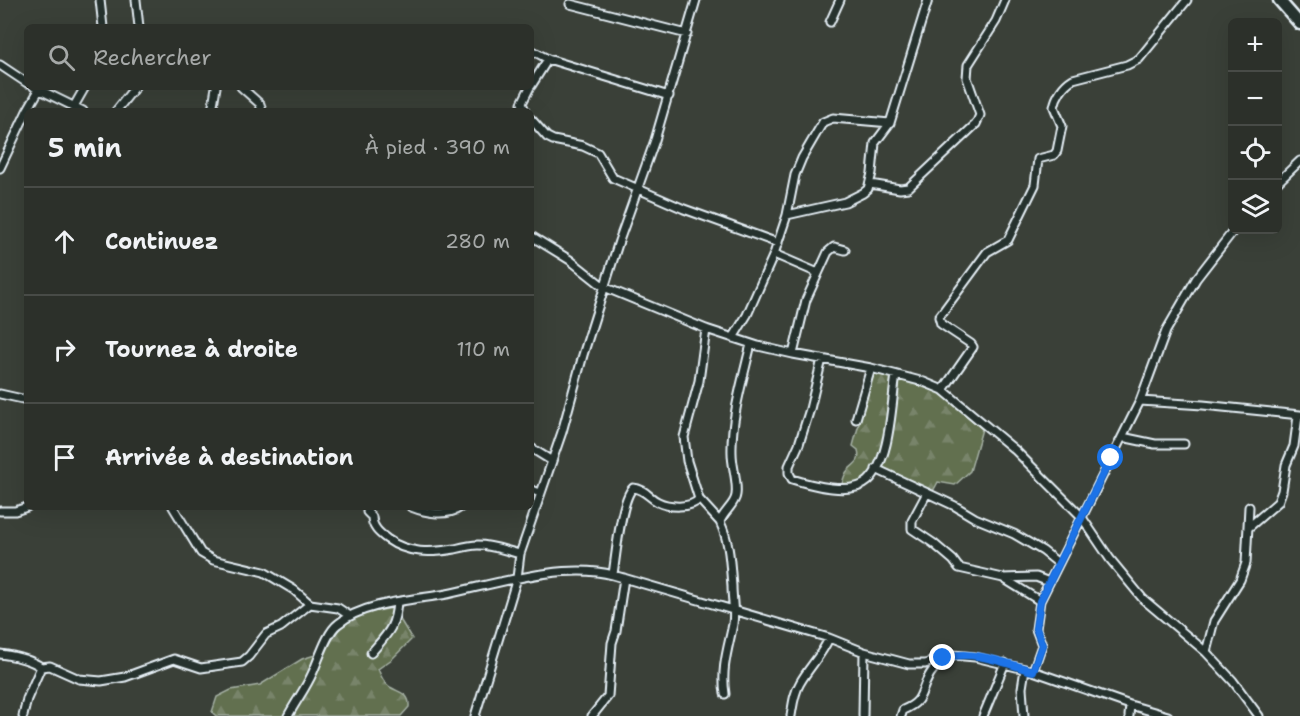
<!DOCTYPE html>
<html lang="fr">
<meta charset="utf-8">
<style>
:root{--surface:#2c302a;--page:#383c36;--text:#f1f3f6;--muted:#a6a9a8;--line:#484b47}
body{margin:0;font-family:"Shantell Sans",sans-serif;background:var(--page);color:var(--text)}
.controls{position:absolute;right:18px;top:18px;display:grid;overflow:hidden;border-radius:9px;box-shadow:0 6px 24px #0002}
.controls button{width:54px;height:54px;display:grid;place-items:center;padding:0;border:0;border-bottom:2px solid var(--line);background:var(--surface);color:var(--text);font:30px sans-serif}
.stop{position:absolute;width:18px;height:18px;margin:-14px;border:4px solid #1a73e8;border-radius:50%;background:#fff}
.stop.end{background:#1a73e8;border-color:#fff;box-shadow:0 2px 6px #0008}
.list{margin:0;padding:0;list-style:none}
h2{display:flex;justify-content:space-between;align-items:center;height:78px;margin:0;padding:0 24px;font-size:26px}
h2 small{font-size:20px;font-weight:400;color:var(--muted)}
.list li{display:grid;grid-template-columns:39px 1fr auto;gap:18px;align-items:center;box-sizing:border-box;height:108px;padding:0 24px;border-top:2px solid var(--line)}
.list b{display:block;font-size:22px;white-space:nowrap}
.list em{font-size:20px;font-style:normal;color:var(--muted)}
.icon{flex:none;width:33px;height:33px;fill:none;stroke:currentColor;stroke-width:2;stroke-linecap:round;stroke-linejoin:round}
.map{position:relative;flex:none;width:1300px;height:716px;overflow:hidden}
.search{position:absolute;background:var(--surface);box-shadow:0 6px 24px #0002;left:24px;top:24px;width:510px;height:66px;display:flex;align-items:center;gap:15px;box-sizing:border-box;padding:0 21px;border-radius:9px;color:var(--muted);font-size:22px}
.panel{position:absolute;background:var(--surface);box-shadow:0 6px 24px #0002;left:24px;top:108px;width:510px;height:402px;border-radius:9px}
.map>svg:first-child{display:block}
</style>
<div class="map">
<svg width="1300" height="716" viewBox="0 0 1300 716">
<defs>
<pattern id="forest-firs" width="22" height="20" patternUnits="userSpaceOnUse" patternTransform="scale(1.5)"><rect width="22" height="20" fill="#626f50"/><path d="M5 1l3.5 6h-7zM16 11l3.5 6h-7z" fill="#78846a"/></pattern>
</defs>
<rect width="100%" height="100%" fill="#3a4038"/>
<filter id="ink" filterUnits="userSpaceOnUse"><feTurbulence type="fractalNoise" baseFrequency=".0167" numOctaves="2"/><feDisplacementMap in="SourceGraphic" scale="12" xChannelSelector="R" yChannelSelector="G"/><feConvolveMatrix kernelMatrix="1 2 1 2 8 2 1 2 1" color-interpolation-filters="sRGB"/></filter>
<g filter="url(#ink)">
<!-- forest -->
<path fill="url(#forest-firs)" stroke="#a5b0a4" stroke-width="1.5" d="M873 372 892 378C889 403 886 475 856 483 852 484 846 484 842 484 843 480 845 473 848 470 855 463 861 462 858 450L853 446Z
M898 379 941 393 982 429 970 471 955 485 938 482 932 493 880 467Z
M393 608 412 639 392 659 378 669C381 676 383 682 390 687 400 693 410 693 409 707L401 716H216L212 712 217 697 231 690 260 685 302 659 325 652C328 645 330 635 335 629 348 613 375 612 393 608Z"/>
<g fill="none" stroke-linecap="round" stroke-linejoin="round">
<defs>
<path id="minor" d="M100 0 103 27
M136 0 139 27
M570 4 687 34
M830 22 840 0
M531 50 548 59 669 96
M0 65 27 83
M531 86 548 59
M34 87 83 111
M241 87 260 104 262 111
M73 108 85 87
M27 111 39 90
M116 111 135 87
M212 111 216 87
M525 111 522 103 530 87
M531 119 547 137 553 140 583 146 598 153 613 178 684 209 778 243
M0 168 27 111
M1278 182 1300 161
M870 184 900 189 908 188 976 124 980 115 967 78 968 65 996 21 1005 0
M787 215 845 202 863 193 868 189 872 173 875 143 890 123 928 0
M531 236 570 260 604 287 706 329 758 346 793 354 871 368 924 382 943 390 1015 450 1081 516 1110 559 1143 599 1206 652 1233 681 1259 716
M774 254 818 273
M706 329 699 381 684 437 687 461 699 499 720 522
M733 338 747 315 774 254 787 215 795 175 802 158 823 122 833 118 890 123
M793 354 806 300 828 252 834 247 845 250
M822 359 810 409 799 444 789 466V473L792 479C811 485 852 496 868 481 891 460 891 404 896 375
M943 390 973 347 971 344 941 324 939 317 987 252 1008 240 1035 185 1038 159 1054 155 1057 151 1062 126 1054 107C1056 96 1063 85 1073 79L1127 65 1139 59 1187 0
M0 394 27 400
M1140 401 1203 405 1300 415
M856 419 871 368
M1122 437 1155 444H1184
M531 448 552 461
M876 469 955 506 975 518 1014 534 1043 551 1058 563
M531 490 541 493
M927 493 912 521V529L933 543 953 560 959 568 1003 578 1040 601
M173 507 201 553 213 560 264 572 294 590 310 604 338 608 350 616
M368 507 367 512 372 517C372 527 379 533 387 539 408 554 431 553 455 549 463 547 471 545 478 545 492 545 507 551 520 554
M411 507C426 513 447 517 461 507
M0 511H15L27 507
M1249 527 1278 502 1282 491 1286 465 1294 446 1298 416
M613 574C616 556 621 499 633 488 645 489 648 497 658 502 668 507 691 509 699 499
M1003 578 1036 577 1049 582
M1206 652 1214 621 1240 580 1246 563 1249 507
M371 653C388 633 395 628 397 602
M0 654C15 656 30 659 41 667L50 666 79 679 101 681 125 677 174 659 201 668 242 662 249 656 266 634 281 627 310 604
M1033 671 1042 645 1036 629 1040 601 1140 401 1166 331 1196 279 1234 230
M725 694C721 668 728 649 733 624 735 611 732 600 732 586 730 563 730 543 720 522 723 512 735 505 736 495 738 482 732 467 732 453 731 417 743 379 751 344
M23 716 27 699 41 667
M288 716C296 701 306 688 313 672 319 659 327 632 338 624 364 602 414 600 447 594 495 584 565 562 613 575L829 638 864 652 909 664H925L953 655 975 657 1033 671 1130 705 1168 716
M475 716 517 578 520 554 562 432 583 355 619 241 655 140 696 0
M592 716 608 696 612 643 616 631 624 578
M791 716C793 704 794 693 800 683 809 667 822 655 829 638
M863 716 864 652
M901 716 903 710C924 701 919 694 929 676 932 670 938 665 942 660
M983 716 1005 663
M1024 716 1022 688 1025 669
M1129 716 1130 705"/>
<path id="trunk" d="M1279 0 1300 24"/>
</defs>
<!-- minor casing -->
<use href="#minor" stroke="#e8f1f8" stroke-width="11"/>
<!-- trunk casing -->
<use href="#trunk" stroke="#e8f1f8" stroke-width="15"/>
<!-- minor -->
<use href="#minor" stroke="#26332d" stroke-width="7"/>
<!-- trunk -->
<use href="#trunk" stroke="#26332d" stroke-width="10"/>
</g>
</g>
<g fill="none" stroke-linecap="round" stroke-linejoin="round" filter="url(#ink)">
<!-- route -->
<path stroke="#1a73e8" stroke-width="8" d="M943 658C972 649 1005 663 1033 671L1042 645 1036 628 1040 601 1111 458"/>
</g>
</svg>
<div class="controls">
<button>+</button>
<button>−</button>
<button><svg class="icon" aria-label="locate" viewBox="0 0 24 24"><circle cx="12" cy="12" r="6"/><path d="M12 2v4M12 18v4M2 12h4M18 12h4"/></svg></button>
<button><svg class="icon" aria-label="layers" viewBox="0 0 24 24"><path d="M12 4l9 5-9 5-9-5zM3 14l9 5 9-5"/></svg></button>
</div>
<div class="stop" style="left:1111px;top:458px"></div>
<div class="stop end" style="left:943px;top:658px"></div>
<div class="search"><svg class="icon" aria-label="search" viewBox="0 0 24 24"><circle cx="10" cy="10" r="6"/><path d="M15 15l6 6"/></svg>Rechercher</div>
<section class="panel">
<h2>5 min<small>À pied · 390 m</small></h2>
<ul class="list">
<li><svg class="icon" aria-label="ahead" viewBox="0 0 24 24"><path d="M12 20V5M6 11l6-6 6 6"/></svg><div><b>Continuez</b></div><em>280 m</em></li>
<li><svg class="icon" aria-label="right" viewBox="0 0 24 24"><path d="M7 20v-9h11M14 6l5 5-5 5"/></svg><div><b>Tournez à droite</b></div><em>110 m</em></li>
<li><svg class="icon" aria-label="arrive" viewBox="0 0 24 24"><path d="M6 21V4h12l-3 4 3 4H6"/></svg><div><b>Arrivée à destination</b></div></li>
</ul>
</section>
</div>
